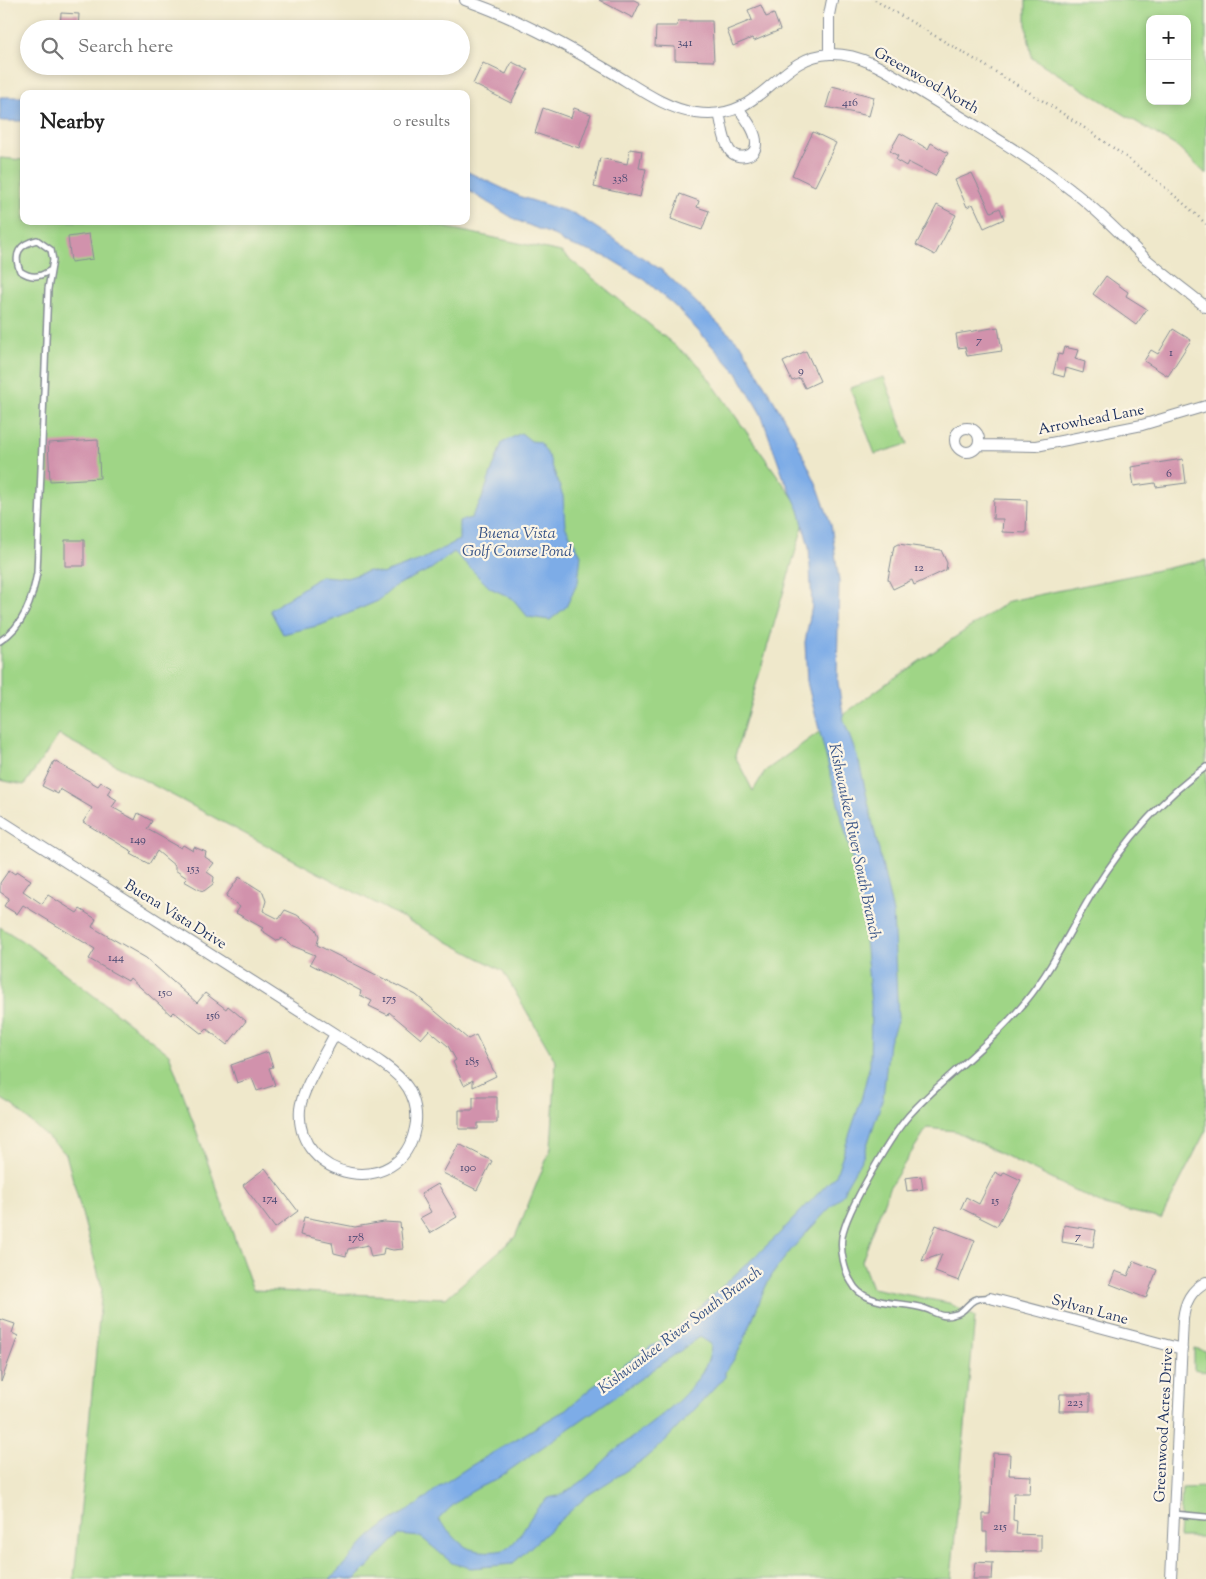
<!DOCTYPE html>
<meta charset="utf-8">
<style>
:root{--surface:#fff;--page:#f6f6f6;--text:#222;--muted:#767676;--line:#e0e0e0}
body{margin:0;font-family:"Sorts Mill Goudy",serif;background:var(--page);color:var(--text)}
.controls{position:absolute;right:15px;top:15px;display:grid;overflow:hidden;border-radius:10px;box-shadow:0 2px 8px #0003}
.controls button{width:45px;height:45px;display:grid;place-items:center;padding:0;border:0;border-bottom:1px solid var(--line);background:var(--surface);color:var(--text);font:25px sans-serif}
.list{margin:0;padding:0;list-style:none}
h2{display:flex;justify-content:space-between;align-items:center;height:65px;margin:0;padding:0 20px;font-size:21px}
h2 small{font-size:16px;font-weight:400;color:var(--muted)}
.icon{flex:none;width:28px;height:28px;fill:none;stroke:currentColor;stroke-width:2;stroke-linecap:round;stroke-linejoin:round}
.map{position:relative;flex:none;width:1206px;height:1579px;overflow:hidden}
.search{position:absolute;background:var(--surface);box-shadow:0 2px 8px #0003;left:20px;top:20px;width:450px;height:55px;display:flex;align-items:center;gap:12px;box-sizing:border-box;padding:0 18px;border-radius:28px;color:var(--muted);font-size:19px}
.panel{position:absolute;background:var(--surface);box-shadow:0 2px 8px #0003;left:20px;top:90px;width:450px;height:135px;border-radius:10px}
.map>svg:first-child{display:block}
</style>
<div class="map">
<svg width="1206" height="1579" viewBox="0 0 1206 1579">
<rect width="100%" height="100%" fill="#fcf5e5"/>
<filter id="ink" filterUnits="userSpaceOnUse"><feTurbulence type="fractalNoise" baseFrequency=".02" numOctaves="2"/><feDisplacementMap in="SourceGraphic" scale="10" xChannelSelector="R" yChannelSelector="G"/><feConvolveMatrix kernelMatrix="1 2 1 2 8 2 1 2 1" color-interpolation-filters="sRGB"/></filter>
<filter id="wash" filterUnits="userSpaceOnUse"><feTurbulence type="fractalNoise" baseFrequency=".0096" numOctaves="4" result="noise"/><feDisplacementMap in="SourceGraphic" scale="20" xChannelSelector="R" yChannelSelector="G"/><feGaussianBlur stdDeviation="1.12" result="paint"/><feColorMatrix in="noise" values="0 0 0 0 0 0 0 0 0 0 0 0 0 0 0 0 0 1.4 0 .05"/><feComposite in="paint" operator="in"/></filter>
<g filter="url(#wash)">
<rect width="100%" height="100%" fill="#efe8cb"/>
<!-- green -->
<path fill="#9fd586" stroke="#5d8272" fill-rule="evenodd" d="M1026 0H1206V174L1179 148 1032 58 1026 24ZM1150 19H1187V101H1150Z
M0 158 24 160V221H415L561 252 700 366 806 516 735 756 753 791 765 771 887 683 1009 601 1206 560V1130L1161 1219 1104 1205 955 1131 927 1128 889 1188 862 1261 872 1288 949 1303 975 1317 951 1579H74L102 1288 66 1154 13 1106 0 1098V927L27 944 169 1054 253 1290 446 1298 515 1237 551 1148 556 1062 503 971 59 735 24 785 0 780Z
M884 377 908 444 875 454 850 388Z
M1194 1348 1206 1351V1372L1194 1369Z
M1206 1487V1537H1179L1182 1488Z"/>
<!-- water -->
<path fill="#7dace7" stroke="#4c6ea2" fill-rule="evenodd" d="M0 97H24V121H0Z
M466 171 521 197 575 214 663 271 742 346 793 434 817 485 831 524 839 581 837 676 844 721 859 762 893 913 898 1019 889 1042 883 1098 863 1157 845 1188V1192C823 1216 779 1258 766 1286 753 1315 745 1347 725 1372V1377L666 1440 643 1460 588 1495 512 1564 471 1568 452 1563 421 1537 399 1535 356 1579H330L370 1537 390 1521 417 1505 440 1486 469 1467 567 1409 591 1388 652 1346 663 1341 776 1237 836 1175 861 1100 870 1064 871 1005 863 916 855 870 807 682 805 642 812 606 809 547 799 510 783 476 761 414 737 373 678 309 645 280 607 257 562 242 558 237 516 220 466 189ZM700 1337 711 1344C711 1384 652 1423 623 1444 608 1455 596 1471 581 1482 574 1487 565 1493 558 1496 554 1497 550 1497 547 1499 530 1511 521 1541 506 1549 498 1553 473 1552 466 1547 456 1541 447 1528 438 1520 452 1504 473 1488 494 1481Z
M521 433 531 441 540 442 549 457 563 496 565 526 581 555 578 582 566 607 550 620 528 617 512 598 490 588 454 552 431 569 395 586 378 601 321 625 283 634 270 610 321 576 347 578 369 571 382 574 423 559 459 540V521L471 518 481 501 502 443Z"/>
<g id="blocks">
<!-- building -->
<path fill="#d192ac" d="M599 0H634L640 3 633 18Z
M761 5 766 17 774 14 780 30 754 41 752 38 733 46 727 30 752 20 748 10Z
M61 13 79 14 78 29H60Z
M678 21H712L714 61 675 60V47L655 46 656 26H677Z
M512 62 528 70 511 103 473 84 483 63 506 74Z
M832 86 874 97 869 116 826 107Z
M543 108 571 118 574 108 591 114 579 148 535 133Z
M813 132 836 143 815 186 792 175Z
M900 133 928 149 931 143 948 153 935 176 908 162 906 166 896 160 898 156 890 151Z
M630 149 642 151 639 168 646 169 640 197 594 187 600 158 627 164Z
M972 173 991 212 1000 208 1004 219 984 228 973 204 967 207 955 180Z
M680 194 699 201 697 207 709 211 702 230 671 219Z
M937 205 956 215 935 255 916 245Z
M89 234 93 259 71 262 68 237Z
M1106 276 1128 292 1126 296 1147 309 1136 325 1093 294Z
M998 327 1002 351 967 356 965 347 958 348 956 334Z
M1173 329 1191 340 1168 376 1144 361 1151 350 1158 354Z
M1064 347 1078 350 1075 359 1085 362 1083 373 1066 368 1064 377 1053 374 1058 354 1062 355Z
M806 351 820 381 805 388 800 378 792 381 783 362Z
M98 440 100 478 50 481 48 443Z
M1183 459 1186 483 1156 487 1155 483 1134 486 1131 467Z
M994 499 1027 500 1026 533 1002 532 1003 519H993Z
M65 540H84V566H65Z
M898 544 941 550 947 563 946 570 914 585 912 580 893 589 888 579 894 546Z
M54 761 98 786 101 782 111 788 107 794 117 800 112 807 135 820 138 813 152 821 147 829 181 848 183 845 193 851 194 847 206 852 205 857 214 863 207 872 214 877 213 884 204 891 200 890 184 881 187 878 175 870V866L157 851 149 864 131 854 133 852 83 822 92 808 60 789 58 794 42 786Z
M9 870 15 874 17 871 31 880 23 891 42 904 48 895 77 913 80 909 96 919 92 927 146 958 197 1003 205 993 226 1009 228 1006 246 1021 227 1045 207 1029 202 1034 174 1012 171 1015 130 978 128 981 89 959 95 949 23 905 17 914 4 906 9 898 0 892V883Z
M239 877 263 892 266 901 263 911 279 919 285 910 297 915 316 929 319 936 317 945 416 995 468 1039 476 1035 496 1076 473 1087V1080L464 1085 453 1062 456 1060 448 1046 429 1030 421 1039 389 1012 388 1015 369 1006 372 1001 360 995 361 991 310 964 315 955 293 946 282 938 278 941 261 930 263 928 236 913 240 907 226 896Z
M268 1052 273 1067 269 1068 275 1085 257 1091 252 1078 237 1083 231 1065Z
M473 1097H497V1123H478V1129H459V1110H473Z
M459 1144 492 1161 477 1190 443 1173Z
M265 1168 298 1211 275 1228 243 1185Z
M995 1172 1002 1176 1004 1172 1021 1180 997 1226 961 1208 966 1197 979 1204Z
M921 1176 923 1189 907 1191 905 1178Z
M438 1184 457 1217 430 1233 420 1218 431 1212 421 1194Z
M304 1217 355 1227 384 1222 400 1223 403 1249 393 1250 384 1248 383 1255 371 1257 368 1245 348 1249 346 1256 334 1253 332 1242 300 1235Z
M936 1225 975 1240 959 1281 935 1272 942 1254 922 1261Z
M1064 1225 1096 1230 1093 1247 1062 1242Z
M1134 1261 1157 1270 1146 1298 1110 1284 1115 1271 1128 1276Z
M0 1319 15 1324 12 1333 18 1336 1 1382Z
M1060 1394H1090V1411H1059Z
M993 1453 1010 1454 1009 1475 1031 1476 1030 1493H1014L1013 1520 1017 1521 1016 1534 1041 1535V1552L987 1551V1532H983V1514H990Z
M975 1562 993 1563 992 1579H973Z"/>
</g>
</g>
<g filter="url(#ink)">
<use href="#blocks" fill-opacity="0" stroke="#858c94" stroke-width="1"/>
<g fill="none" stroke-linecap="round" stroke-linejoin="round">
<defs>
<path id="lane" d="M0 641C24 626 32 600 37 573L48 289 53 260 51 250 37 240C19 244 13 254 20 271 31 278 38 278 49 271
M990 1298C964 1296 971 1312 952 1315 942 1318 935 1312 926 1309 908 1303 887 1305 870 1298 862 1295 856 1291 852 1283 844 1271 840 1250 842 1237 846 1211 894 1130 913 1111 949 1073 993 1042 1026 1001 1053 968 1071 928 1093 892 1123 844 1160 799 1206 767
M1174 1514 1206 1517"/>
<path id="street" d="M465 0C516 18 560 42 606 69 633 84 664 109 696 113 762 123 776 56 830 54 867 53 899 79 929 97 977 127 1027 155 1071 190 1098 210 1121 235 1145 258 1165 275 1186 291 1206 307
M829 54V15L832 0
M719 113C722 124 723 141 730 151 737 160 756 158 756 144 757 132 745 118 739 109
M955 440a12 12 0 1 1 24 0a12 12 0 1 1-24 0Z
M979 445 1036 446 1142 425 1206 406
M0 820 335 1034
M335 1034C357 1048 394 1066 408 1088 415 1100 418 1115 415 1128 401 1202 294 1180 300 1109 302 1089 325 1054 335 1034Z
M990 1298 1182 1349
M1171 1579 1183 1319C1185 1302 1191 1290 1206 1282"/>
</defs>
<!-- lane casing -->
<use href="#lane" stroke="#858c94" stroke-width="8"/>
<!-- street casing -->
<use href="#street" stroke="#858c94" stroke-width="12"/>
<!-- path -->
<path stroke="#858c94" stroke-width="2.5" stroke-dasharray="1 4" stroke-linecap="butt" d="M875 0C988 69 1110 132 1206 224"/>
<!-- lane -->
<use href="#lane" stroke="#fff" stroke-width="5"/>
<!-- street -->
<use href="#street" stroke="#fff" stroke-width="10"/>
</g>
</g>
<g text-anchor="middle" stroke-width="4.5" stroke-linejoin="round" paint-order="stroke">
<!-- number labels -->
<g font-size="12" fill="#484872">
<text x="685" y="46">341</text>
<text x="850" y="106">416</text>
<text x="620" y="182">338</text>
<text x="979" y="344">7</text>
<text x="1171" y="356">1</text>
<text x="801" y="374">9</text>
<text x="1169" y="477">6</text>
<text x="919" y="571">12</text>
<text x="138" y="843">149</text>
<text x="193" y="872">153</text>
<text x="116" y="961">144</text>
<text x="165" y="996">150</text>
<text x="389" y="1002">175</text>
<text x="213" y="1019">156</text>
<text x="472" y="1065">185</text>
<text x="468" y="1171">190</text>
<text x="270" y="1202">174</text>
<text x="995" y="1204">15</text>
<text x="1078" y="1240">7</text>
<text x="356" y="1241">178</text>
<text x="1075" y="1406">223</text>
<text x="1000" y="1530">215</text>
</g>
<!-- street labels -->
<g font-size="15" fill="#1b2f5e" stroke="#fcf5e5">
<text transform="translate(927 80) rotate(30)" y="5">Greenwood North</text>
<text transform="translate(1091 419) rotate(-11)" y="5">Arrowhead Lane</text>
<text transform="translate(176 914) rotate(32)" y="5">Buena Vista Drive</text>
<text transform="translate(1090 1309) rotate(15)" y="5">Sylvan Lane</text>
<text transform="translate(1163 1425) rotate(-87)" y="5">Greenwood Acres Drive</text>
</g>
<!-- water labels -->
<g font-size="16" font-style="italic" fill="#385487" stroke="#fcf5e5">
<text x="517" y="538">Buena Vista<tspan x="517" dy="18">Golf Course Pond</tspan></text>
<text transform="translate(856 841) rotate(78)" y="6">Kishwaukee River South Branch</text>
<text transform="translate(679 1329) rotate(-37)" y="6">Kishwaukee River South Branch</text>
</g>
</g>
</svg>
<div class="controls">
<button>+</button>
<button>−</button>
</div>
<div class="search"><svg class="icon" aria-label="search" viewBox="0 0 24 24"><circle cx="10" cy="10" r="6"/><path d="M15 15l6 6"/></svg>Search here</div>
<section class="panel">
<h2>Nearby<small>0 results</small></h2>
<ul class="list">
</ul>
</section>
</div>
